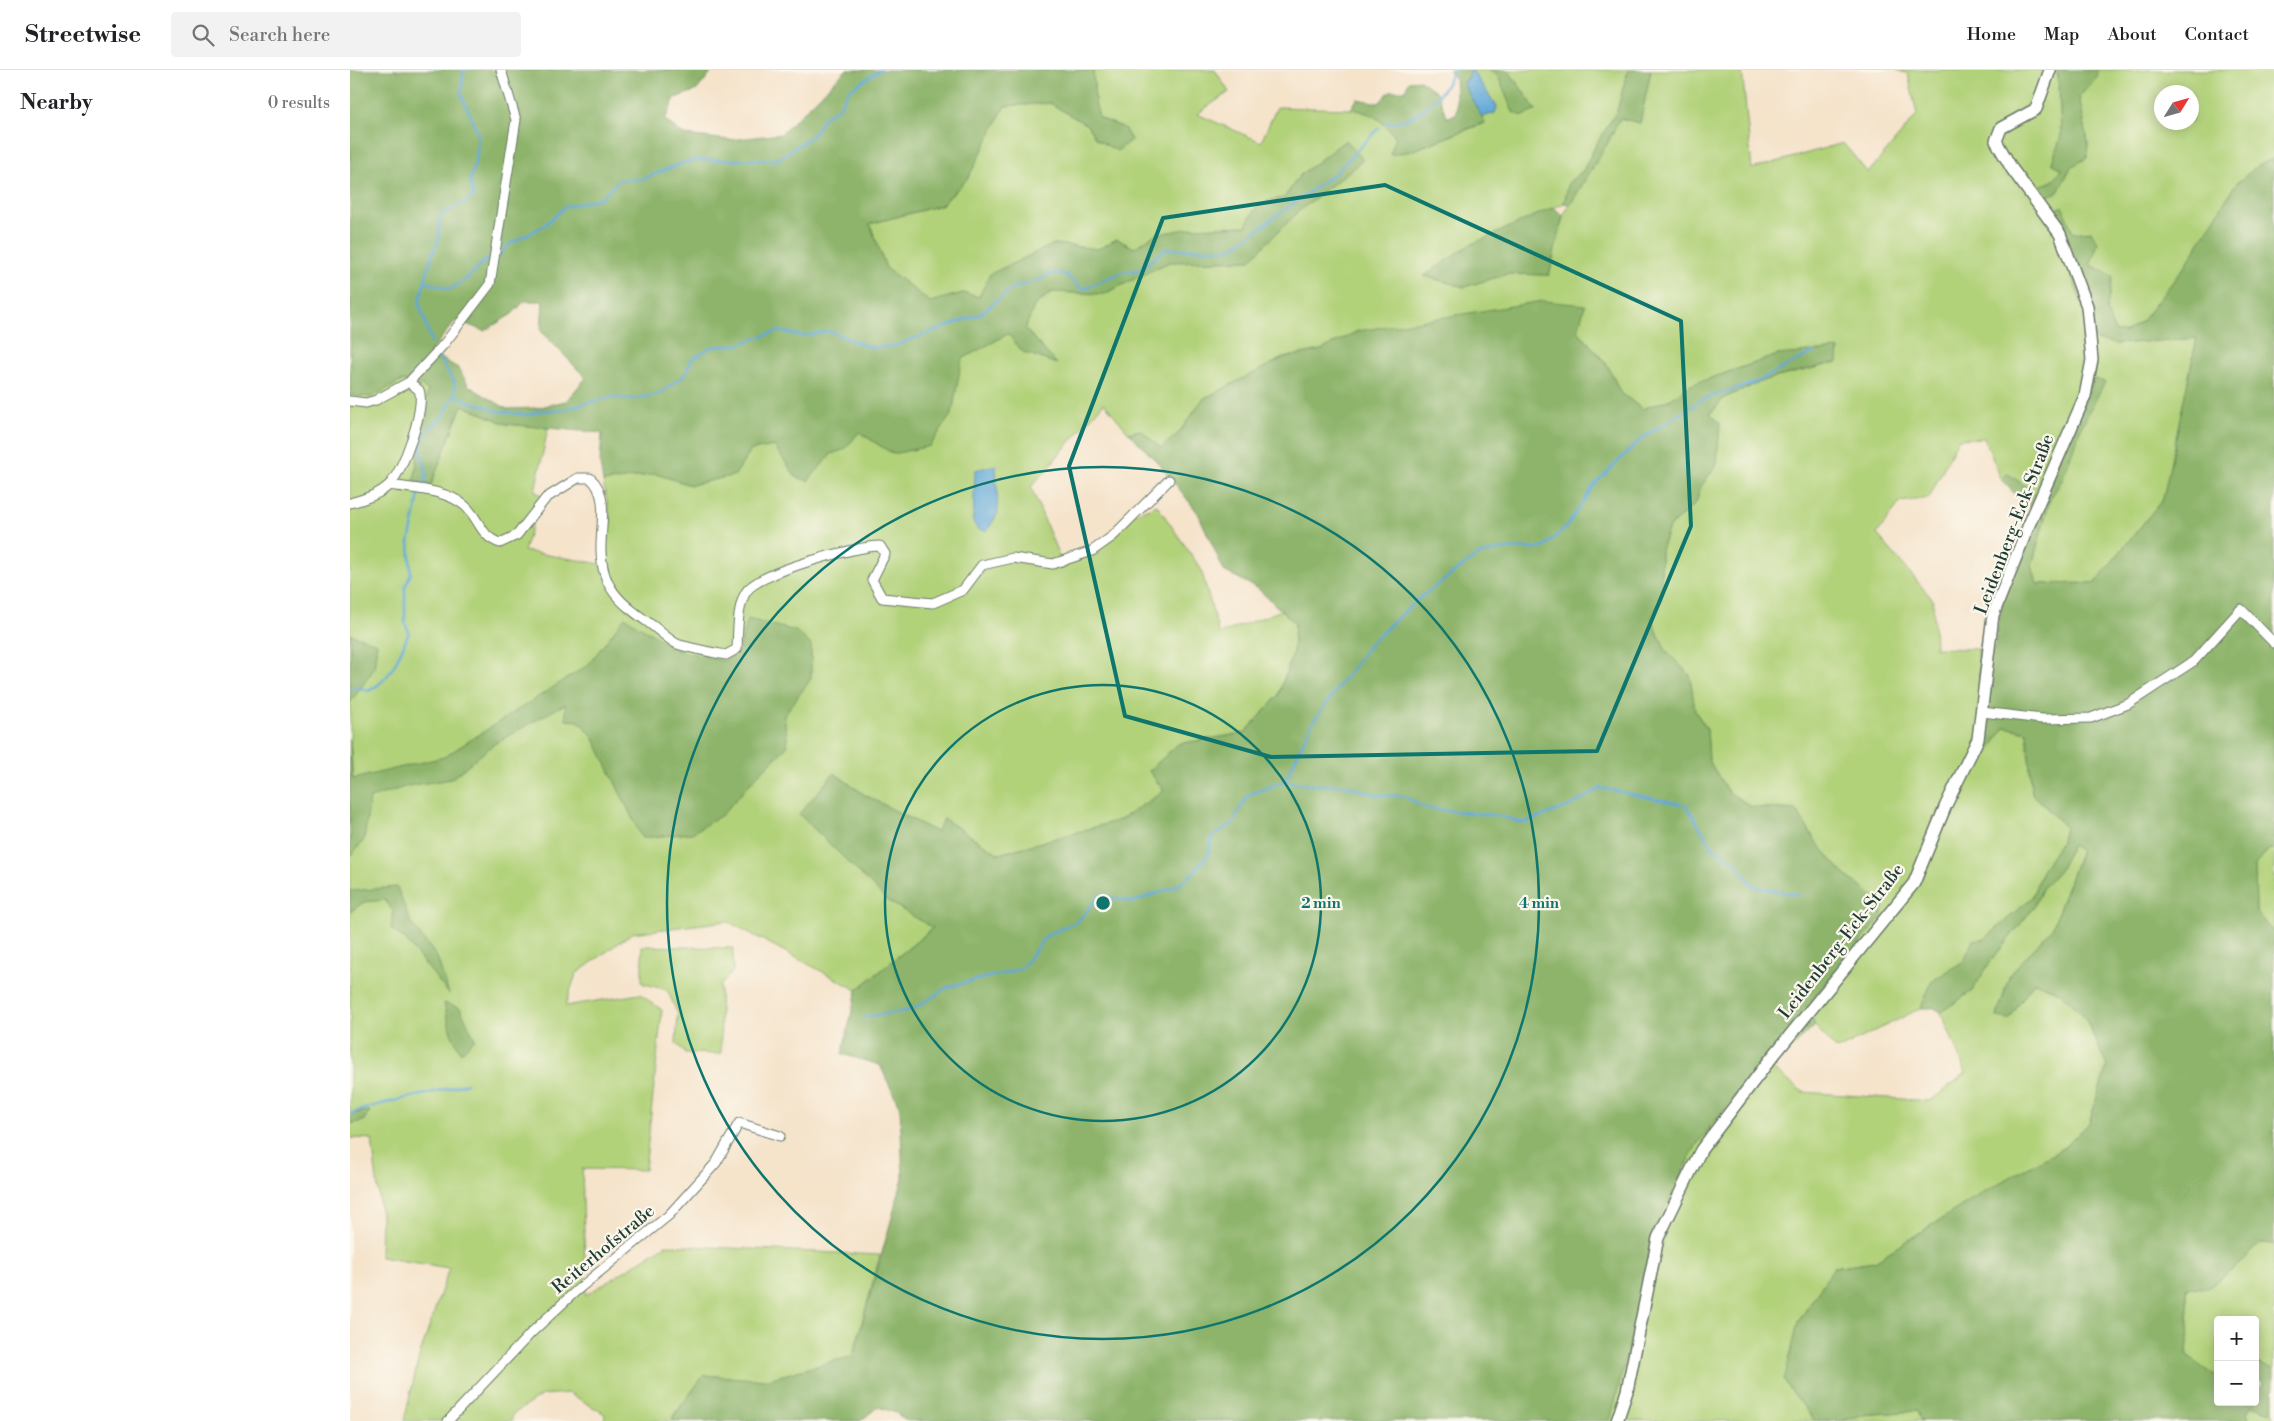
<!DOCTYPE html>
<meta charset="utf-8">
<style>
:root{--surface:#fff;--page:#f2f2f2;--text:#202124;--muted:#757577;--line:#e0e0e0}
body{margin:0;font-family:"Libre Bodoni",serif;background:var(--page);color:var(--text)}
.controls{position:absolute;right:15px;bottom:15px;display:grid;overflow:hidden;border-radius:5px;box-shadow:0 2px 12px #0003}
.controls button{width:45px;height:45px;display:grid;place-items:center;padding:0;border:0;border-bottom:1px solid var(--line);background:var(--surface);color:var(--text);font:25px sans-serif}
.compass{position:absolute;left:1804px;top:15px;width:45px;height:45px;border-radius:50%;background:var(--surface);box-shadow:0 2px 12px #0003;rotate:53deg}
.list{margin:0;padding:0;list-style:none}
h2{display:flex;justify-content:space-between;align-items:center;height:65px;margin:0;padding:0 20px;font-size:21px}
h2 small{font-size:16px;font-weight:400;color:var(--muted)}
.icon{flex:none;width:28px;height:28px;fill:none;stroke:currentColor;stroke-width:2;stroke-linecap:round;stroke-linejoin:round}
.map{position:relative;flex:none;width:1924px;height:1351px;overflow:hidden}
header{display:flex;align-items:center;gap:30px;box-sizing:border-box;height:70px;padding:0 25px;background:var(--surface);border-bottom:1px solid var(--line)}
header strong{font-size:24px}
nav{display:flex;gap:28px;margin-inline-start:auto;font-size:18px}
.search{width:350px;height:45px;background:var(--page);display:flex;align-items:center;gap:12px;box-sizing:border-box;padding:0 18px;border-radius:5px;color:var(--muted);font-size:19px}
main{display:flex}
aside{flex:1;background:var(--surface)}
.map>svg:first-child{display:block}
</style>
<header>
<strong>Streetwise</strong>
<div class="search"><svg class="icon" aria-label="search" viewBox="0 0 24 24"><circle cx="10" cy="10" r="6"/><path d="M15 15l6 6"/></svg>Search here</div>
<nav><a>Home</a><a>Map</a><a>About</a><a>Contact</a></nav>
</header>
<main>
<aside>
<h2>Nearby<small>0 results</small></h2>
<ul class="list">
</ul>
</aside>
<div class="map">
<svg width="1924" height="1351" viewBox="0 0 1924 1351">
<rect width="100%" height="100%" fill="#fbf7ec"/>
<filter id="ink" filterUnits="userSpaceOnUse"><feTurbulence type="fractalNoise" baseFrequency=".02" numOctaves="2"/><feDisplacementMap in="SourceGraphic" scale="10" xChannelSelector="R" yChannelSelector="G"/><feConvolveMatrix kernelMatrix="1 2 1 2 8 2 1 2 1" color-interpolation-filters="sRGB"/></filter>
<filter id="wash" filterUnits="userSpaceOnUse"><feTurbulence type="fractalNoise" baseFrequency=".0096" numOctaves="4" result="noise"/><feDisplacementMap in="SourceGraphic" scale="20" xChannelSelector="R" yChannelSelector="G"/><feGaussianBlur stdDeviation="1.12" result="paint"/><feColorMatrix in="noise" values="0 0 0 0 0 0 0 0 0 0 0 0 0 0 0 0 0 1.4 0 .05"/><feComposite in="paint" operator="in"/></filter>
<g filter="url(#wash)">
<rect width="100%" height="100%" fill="#f5e3ca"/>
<!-- green -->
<path fill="#b2d27a" stroke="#688857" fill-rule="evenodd" d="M743 0H865L879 22 847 44 911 72 927 37 1001 39C1024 43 1032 50 1046 68L1040 84 1061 81 1135 53 1132 47 1145 43 1147 37 1122 0H1140L1148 6 1163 42 1173 46 1186 40 1158 0H1278L1267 41 1246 75 1233 101 1219 112 1214 133 1118 176 1075 206 1114 217 1157 204 1199 205 1213 146 1257 74 1270 48 1290 53 1301 0H1392L1402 99 1493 73 1518 103 1567 45 1558 4 1547 0H1706L1709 12 1711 66 1702 93 1712 99 1703 111 1690 116 1687 120 1694 126 1708 122 1721 97 1737 87 1738 72 1729 27 1748 6 1747 0H1924V88L1907 96 1885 115 1836 195 1792 251 1776 262 1765 263 1756 240 1763 206 1740 195 1748 173 1723 163 1766 274 1847 268 1813 429 1745 513 1686 514 1682 495 1700 429 1712 410 1731 357 1754 313 1744 309 1691 428 1657 403 1652 411 1634 368 1608 369 1579 428 1550 432 1527 464 1583 530 1585 578 1628 579 1633 689 1655 657 1677 662 1682 723 1715 757 1712 770 1692 801 1682 827 1635 869 1623 870 1615 891 1582 911 1571 938 1487 980 1465 956 1457 936 1534 835 1493 803 1467 773 1446 740 1402 737 1378 722 1359 691 1357 659 1345 641 1339 605 1316 581 1301 548 1311 530V480L1319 457 1346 433 1351 416 1367 394 1360 345 1374 328 1415 310 1488 292 1428 285 1341 315 1321 329 1292 339 1270 322 1258 296 1228 261H1008L971 280 933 288 853 329 828 364 811 379 791 360 779 363 754 333 681 417 710 489 744 478 783 444 807 435 851 499 869 564 932 540 945 553 943 583 928 626 895 663 828 674 799 701 814 721 770 750 649 784 594 749 586 762 515 725 484 703 538 831 583 858 507 920 377 851 282 863 226 904 215 936 290 924 312 940 295 1100 232 1099 236 1225 316 1175 530 1185 503 1286 415 1310 354 1305 323 1347V1351H254L255 1344 219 1323 192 1325 162 1345V1351H54L69 1287 99 1198 30 1187 31 1146 22 1069 0 1068V1054L13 1051 19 1041 0 1044V325L21 327 52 311 70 315 78 320 64 412 81 415 112 335 156 354 198 358 185 421 191 425 174 481 257 495 256 473 261 451 253 412 306 404 341 415 385 405 401 380 425 376 446 407 458 410 481 384 495 379 509 362 543 384 602 343 611 289 658 263 673 282 706 293 675 259 684 236 702 222 754 224 819 192 900 190 948 142 996 70 950 105 934 128 916 131 896 156 842 158 805 165 784 178 767 169 749 179 704 174 629 227 613 223 580 232 536 198 520 154 592 135 618 108 654 36 700 33 737 55 746 69 781 70 774 58 749 48 745 32ZM1812 22H1842V52H1812Z
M1722 775 1731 780 1702 859 1660 904 1647 946 1659 949 1684 912 1710 922 1735 947 1757 996 1739 1053 1714 1078 1640 1118 1525 1191 1484 1197 1434 1311 1465 1351H1260L1283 1260 1303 1161 1347 1074 1412 991 1453 1022 1580 1031 1616 1003 1591 942 1622 921 1640 892 1684 837 1692 819 1708 802Z
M1919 779H1924V861L1906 843 1905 795Z
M292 876 383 878V901L370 916 371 984 335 983 326 973 328 944 317 920 292 913Z
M1910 1173 1924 1174V1300L1905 1292V1250H1868V1309L1837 1285 1839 1255 1836 1217 1856 1218 1885 1198Z
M1902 1335 1924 1343V1351H1897V1342Z
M1567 1341 1571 1351H1490L1511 1345Z"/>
<!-- forest -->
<path fill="#8db46a" stroke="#56784f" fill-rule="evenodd" d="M0 0H363L347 20 325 28 315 50 334 65 380 70 431 64 496 0H743L745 32 749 48 774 58 781 70 767 81 746 69 737 55 700 33 655 36 618 108 591 135 520 154 536 198 580 232 613 223 629 227 640 204 704 174 748 179 767 169 784 178 804 165 842 158 896 156C905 134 911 131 934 128L950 105 996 70 1013 90 948 142 900 190 819 192 754 224 701 222 684 236 675 259 707 294 673 282 658 264 612 289 602 343 580 376 543 384 509 362 495 379 481 384 458 411 446 407 424 376 401 380 385 405 341 415 306 404 253 412 250 393 252 363 156 354 112 335 81 415 64 412 78 320 70 315 52 311 21 327 0 325ZM175 231H193L191 261 236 308 216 331 186 338 157 339 119 316 108 298 80 282 106 250 134 261 162 244Z
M1099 0H1121L1113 14 1135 52 1061 81 1040 85 1046 68C1032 50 1024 43 1001 39L1007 29 1029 33 1040 21H1055L1059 11 1070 10 1087 22 1097 48 1107 43 1105 8Z
M1140 0H1158L1186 40 1173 46 1163 42 1148 6Z
M1278 0H1301L1290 53 1270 48 1257 74 1220 135 1214 133 1219 112 1233 101 1246 75 1267 41Z
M1706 0H1747L1748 6 1729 27 1738 72 1737 88 1721 97 1708 122 1694 127 1686 120 1690 116 1703 111 1712 99 1702 93 1711 66 1709 12Z
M1924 88V779H1919L1905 795 1906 843 1924 861V1174L1910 1173 1885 1198 1856 1218 1836 1217 1839 1255 1837 1285 1868 1309V1332H1905V1318H1910L1914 1313 1905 1308V1292L1924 1300V1319L1921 1321 1924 1322V1343L1902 1335 1897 1342V1351H1571L1567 1341 1511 1345 1490 1351H1465L1434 1311 1448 1252 1484 1197 1525 1191 1640 1118 1714 1078 1739 1053 1757 996 1735 947 1710 922 1684 912 1659 949 1647 947 1660 904 1702 859 1731 781 1722 775 1708 802 1692 819 1684 837 1640 892 1622 921 1591 942 1584 938H1571L1582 911 1614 891 1623 870 1635 869 1682 827 1692 801 1712 770 1715 757 1682 723 1677 662 1655 657 1633 690 1628 579 1644 578 1652 531 1686 444 1652 411 1657 403 1691 428 1718 371 1744 309 1755 312 1731 357 1712 410 1700 429 1682 495 1687 514 1745 513 1813 429 1847 268 1766 274 1745 270 1699 144 1712 136 1723 163 1741 161 1748 173 1740 195 1763 206 1756 240 1765 262H1776L1792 251 1836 195 1885 115 1907 96Z
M1204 137 1213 146 1199 205 1157 204 1114 217 1074 206 1118 176Z
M1193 231 1235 235 1228 261 1258 296 1270 322 1292 339 1321 329 1341 315 1428 285 1489 279 1488 292 1415 310 1374 328 1360 344 1370 353 1367 394 1351 416 1346 433 1319 457 1311 480V530L1301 548 1316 581 1340 605 1345 641 1357 659 1359 691 1378 722 1402 737 1446 740 1467 773 1493 803 1534 835 1532 846 1457 936 1465 956 1429 989 1412 991 1347 1074 1303 1161 1283 1260 1260 1351H557L546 1343 528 1337 510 1351H323V1347L354 1305 415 1310 503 1286 553 1108 550 1038 530 995 492 984 507 920 583 858 538 831 449 744 484 703 515 725 586 762 594 749 649 784 770 750 814 721 799 701 828 674 895 663 928 626 943 583 945 553 907 518 874 501 848 443 812 397 779 363 791 360 811 378 828 364 853 329 933 288 971 280 1008 261Z
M275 547 327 580 373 591 389 581 398 549 446 561 461 575V609L434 645 438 676 406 707 372 745 342 763 292 768 242 665 228 651 216 650 215 634 144 674 101 709 58 716 20 728 14 770 0 787V670L3 709 94 687 238 595Z
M0 564 27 573 24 599 0 633Z
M47 817 61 853 87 887 99 924 55 869 41 859 43 841 35 830 14 832 0 842V821Z
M94 933 110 938 125 969 111 983 101 963Z
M20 1041 13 1051 0 1054V1044Z"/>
<!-- water -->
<path fill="#62a8d8" stroke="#407286" d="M1122 0 1147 37 1145 43 1132 47 1113 14Z
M646 395 648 443 637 461 628 460 623 452 625 400Z"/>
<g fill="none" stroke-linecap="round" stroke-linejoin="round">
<!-- stream -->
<path stroke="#62a8d8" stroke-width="2.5" d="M1036 53C1068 51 1092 28 1104 0
M150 184 158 175 195 155 215 137 250 128 270 110 292 109 333 93 347 90H427L463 65 475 46 489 38 498 21 530 0
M75 212 100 219 115 210 137 189
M82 273 69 233 81 188 89 168V146L124 127 120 112 127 84 128 63 111 24 114 0
M105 324 115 330 148 341 178 345 190 341 211 340 261 327 283 329 309 324 335 305 341 290 361 277 387 275 428 261 454 266 479 261 522 278 544 276 630 244 664 217 686 212 701 203 715 204 732 219 776 201 789 200 815 179H881L984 104 1029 58
M0 618 9 617 18 621C41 611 50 584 59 562L55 553V517L61 503 59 472 69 425 77 405 70 378 75 363 94 345 105 324V313L89 288
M935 711 960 715H996L1027 725 1053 726 1076 738 1150 746 1173 753 1220 736 1251 718 1336 735 1363 778 1385 792 1403 816 1449 825
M515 947 562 940 598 917 671 899 696 866 728 851 750 825 783 832 829 815 845 801 858 785 862 767 882 754 898 725 935 711 961 655 1020 574 1067 530 1128 485 1154 479 1193 478 1217 456 1245 414 1292 368 1354 329 1404 313 1464 282
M0 1044C37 1029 79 1026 117 1013"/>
</g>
</g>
<g filter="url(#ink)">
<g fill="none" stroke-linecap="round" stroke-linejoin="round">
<defs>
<path id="minor" d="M0 331 16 333 26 330 59 312 94 274 140 214 166 50 151 0
M39 415C63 419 94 419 114 435 129 447 130 467 150 473L167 465 196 428 228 408H240C260 424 250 458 251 481 252 521 273 534 303 556 310 561 319 570 327 574 343 579 360 582 376 585L387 579C388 561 387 537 396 522 408 502 507 476 530 476L535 484 522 510 532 528 583 533 613 520 632 495 663 488 703 494 742 481 763 466 819 410
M0 433C12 430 30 424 39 415 53 402 76 337 69 320L59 312
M1632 642 1692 649 1741 648 1778 634 1844 591 1891 539 1924 573
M98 1351 181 1263 226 1221 319 1145 366 1093 389 1053 430 1066"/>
<path id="tertiary" d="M1267 1351 1277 1321 1308 1168 1351 1080 1419 991 1564 813 1596 735 1628 669 1643 545 1678 457 1735 326 1742 290 1737 236 1710 164 1662 99 1646 71 1651 58 1686 39 1700 0"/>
</defs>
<!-- minor casing -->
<use href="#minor" stroke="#6a7768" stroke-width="11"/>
<!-- tertiary casing -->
<use href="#tertiary" stroke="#6a7768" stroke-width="14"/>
<!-- minor -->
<use href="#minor" stroke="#fff" stroke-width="9"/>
<!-- tertiary -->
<use href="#tertiary" stroke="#fff" stroke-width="11"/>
</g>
</g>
<!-- marked area -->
<path fill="none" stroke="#0f766e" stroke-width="4" stroke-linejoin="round" d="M1035 115 1331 251 1341 456 1247 681 921 687 775 646 719 396 813 148Z"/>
<!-- distance rings -->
<g fill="none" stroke="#0f766e" stroke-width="2.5">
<circle cx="753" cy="833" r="218"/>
<circle cx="753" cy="833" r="436"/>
</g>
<g text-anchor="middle" stroke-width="4.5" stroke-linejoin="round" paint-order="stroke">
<!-- street labels -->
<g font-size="18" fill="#1f3d34" stroke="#fbf7ec">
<text transform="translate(1664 454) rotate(-69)" y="6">Leidenberg-Eck-Straße</text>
<text transform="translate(1491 871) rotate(-52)" y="6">Leidenberg-Eck-Straße</text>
<text transform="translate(253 1179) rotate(-40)" y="6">Reiterhofstraße</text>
</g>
</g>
<circle cx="753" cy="833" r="8" fill="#0f766e" stroke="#fbf7ec" stroke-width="2.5"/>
<g font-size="15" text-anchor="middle" font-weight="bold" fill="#0f766e" stroke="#fbf7ec" stroke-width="4.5" stroke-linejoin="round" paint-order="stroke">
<text x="971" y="838">2 min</text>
<text x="1189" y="838">4 min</text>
</g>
</svg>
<div class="controls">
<button>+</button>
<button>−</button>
</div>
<svg class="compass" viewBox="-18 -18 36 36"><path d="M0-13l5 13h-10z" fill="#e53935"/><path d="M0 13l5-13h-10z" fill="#757577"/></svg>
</div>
</main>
